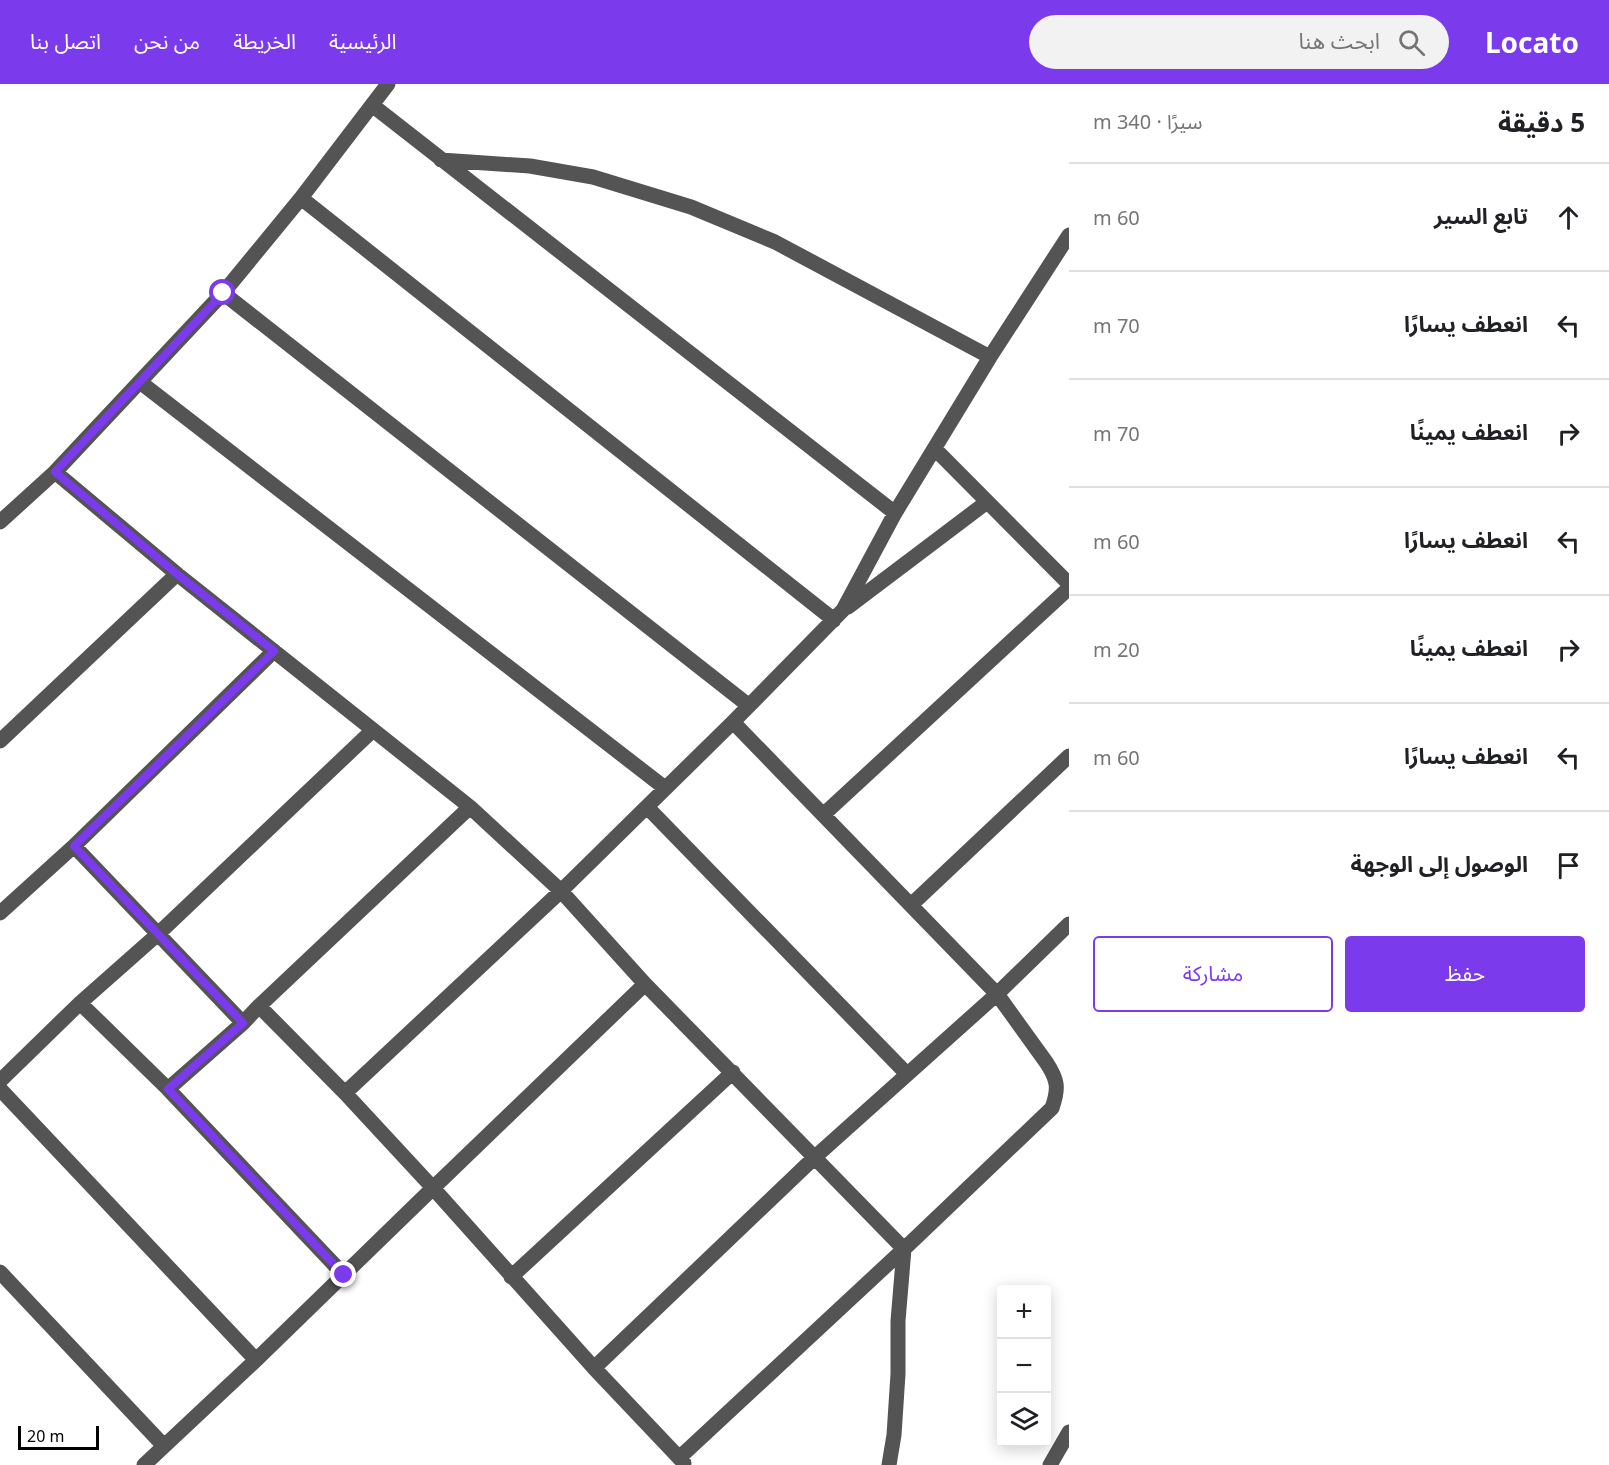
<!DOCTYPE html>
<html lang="ar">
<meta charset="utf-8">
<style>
:root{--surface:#fff;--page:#f2f2f2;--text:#202124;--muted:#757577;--line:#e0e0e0;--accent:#7c3aed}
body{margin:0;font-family:"Noto Sans","Noto Sans Arabic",sans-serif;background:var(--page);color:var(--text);direction:rtl}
.controls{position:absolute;right:18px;bottom:18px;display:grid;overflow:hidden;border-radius:6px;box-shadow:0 3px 15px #0003}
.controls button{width:54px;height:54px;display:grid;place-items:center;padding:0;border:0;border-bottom:2px solid var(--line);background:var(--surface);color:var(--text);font:30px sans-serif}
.scale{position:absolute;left:18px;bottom:15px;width:81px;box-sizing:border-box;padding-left:6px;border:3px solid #000;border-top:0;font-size:16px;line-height:21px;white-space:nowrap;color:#000;-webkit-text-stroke:4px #fff;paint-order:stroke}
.stop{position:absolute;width:18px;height:18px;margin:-14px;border:4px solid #7c3aed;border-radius:50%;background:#fff}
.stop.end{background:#7c3aed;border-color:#fff;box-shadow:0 2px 6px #0008}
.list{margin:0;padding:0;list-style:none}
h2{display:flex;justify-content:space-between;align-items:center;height:78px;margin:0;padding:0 24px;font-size:26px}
h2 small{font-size:20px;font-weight:400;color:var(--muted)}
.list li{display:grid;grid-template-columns:39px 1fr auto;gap:18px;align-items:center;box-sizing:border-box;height:108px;padding:0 24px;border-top:2px solid var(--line)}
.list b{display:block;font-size:22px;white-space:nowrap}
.list em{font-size:20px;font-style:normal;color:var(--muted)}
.actions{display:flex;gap:12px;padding:18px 24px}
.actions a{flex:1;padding:14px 0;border:2px solid var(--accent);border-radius:6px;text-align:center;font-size:21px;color:var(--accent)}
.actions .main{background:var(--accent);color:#fff}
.icon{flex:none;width:33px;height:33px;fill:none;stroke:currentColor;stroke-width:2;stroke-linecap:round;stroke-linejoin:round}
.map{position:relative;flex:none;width:1069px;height:1381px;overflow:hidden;direction:ltr}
header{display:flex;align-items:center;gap:36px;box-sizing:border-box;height:84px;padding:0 30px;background:var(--accent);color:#fff}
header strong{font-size:28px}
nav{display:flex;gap:33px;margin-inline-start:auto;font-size:21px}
.search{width:420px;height:54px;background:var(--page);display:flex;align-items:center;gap:15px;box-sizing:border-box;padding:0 21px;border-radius:33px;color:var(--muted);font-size:22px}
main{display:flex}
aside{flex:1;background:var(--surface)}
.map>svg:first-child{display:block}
</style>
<header>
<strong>Locato</strong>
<div class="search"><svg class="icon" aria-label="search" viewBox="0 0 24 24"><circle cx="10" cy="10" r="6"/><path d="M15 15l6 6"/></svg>ابحث هنا</div>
<nav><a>الرئيسية</a><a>الخريطة</a><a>من نحن</a><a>اتصل بنا</a></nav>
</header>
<main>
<aside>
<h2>5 دقيقة<small>سيرًا · 340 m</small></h2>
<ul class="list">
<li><svg class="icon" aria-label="ahead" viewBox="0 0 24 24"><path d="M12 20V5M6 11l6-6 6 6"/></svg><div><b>تابع السير</b></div><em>60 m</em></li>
<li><svg class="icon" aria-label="left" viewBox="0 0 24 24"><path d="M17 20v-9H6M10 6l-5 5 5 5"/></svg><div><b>انعطف يسارًا</b></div><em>70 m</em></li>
<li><svg class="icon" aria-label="right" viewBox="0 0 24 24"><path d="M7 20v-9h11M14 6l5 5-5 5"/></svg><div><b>انعطف يمينًا</b></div><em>70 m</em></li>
<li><svg class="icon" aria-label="left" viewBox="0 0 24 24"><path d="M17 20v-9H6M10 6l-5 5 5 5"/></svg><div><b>انعطف يسارًا</b></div><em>60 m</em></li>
<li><svg class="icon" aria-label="right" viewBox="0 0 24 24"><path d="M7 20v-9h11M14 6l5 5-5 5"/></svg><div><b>انعطف يمينًا</b></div><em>20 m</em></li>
<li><svg class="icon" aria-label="left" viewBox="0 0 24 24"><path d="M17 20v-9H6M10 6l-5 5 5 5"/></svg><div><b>انعطف يسارًا</b></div><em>60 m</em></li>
<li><svg class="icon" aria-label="arrive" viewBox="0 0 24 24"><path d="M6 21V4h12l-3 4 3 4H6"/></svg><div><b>الوصول إلى الوجهة</b></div></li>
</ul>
<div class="actions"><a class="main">حفظ</a><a>مشاركة</a></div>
</aside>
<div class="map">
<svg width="1069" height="1381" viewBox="0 0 1069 1381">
<rect width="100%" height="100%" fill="#fff"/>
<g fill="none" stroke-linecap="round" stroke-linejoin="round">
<!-- minor -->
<path stroke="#545454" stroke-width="15" d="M372 21 895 429
M441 76 530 82 593 93 691 123 775 158 990 273
M301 114 834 536
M223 209 748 621
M140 298 665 704
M935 365 1069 500
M55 388 177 490 470 723 561 807 645 900 904 1165 898 1237V1290L894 1351 889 1381
M0 438 55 388 223 209 301 114 388 0
M848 523 987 418
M0 657 177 490
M647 723 907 990
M823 731 1069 504
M74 762 243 939
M911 821 1069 672
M0 829 74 762 274 567
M645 900 433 1104 345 1009 561 807 733 638 843 526 895 429 990 273 1069 151
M80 919 168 1005 344 1191
M259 922 345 1009
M0 997 80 919 158 850 373 646
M0 1005 256 1276
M168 1005 243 939 259 922 470 723
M0 1188 164 1362
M511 1193 733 988
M594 1284 815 1073 997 910 1069 840
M679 1374 904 1165 1052 1024C1059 1004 1058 996 1046 978L997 910 733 638
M144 1381 256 1276 433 1104 594 1284 684 1379
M1050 1381 1069 1348"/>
</g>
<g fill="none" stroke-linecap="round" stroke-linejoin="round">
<!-- route -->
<path stroke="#7c3aed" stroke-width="8" d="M223 209 55 388 177 490 274 567 74 762 243 939 168 1005 344 1191"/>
</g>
</svg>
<div class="controls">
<button>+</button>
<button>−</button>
<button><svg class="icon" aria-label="layers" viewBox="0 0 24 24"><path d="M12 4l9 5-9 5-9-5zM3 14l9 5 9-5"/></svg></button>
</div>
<div class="scale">20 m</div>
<div class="stop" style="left:223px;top:209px"></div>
<div class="stop end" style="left:344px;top:1191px"></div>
</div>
</main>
